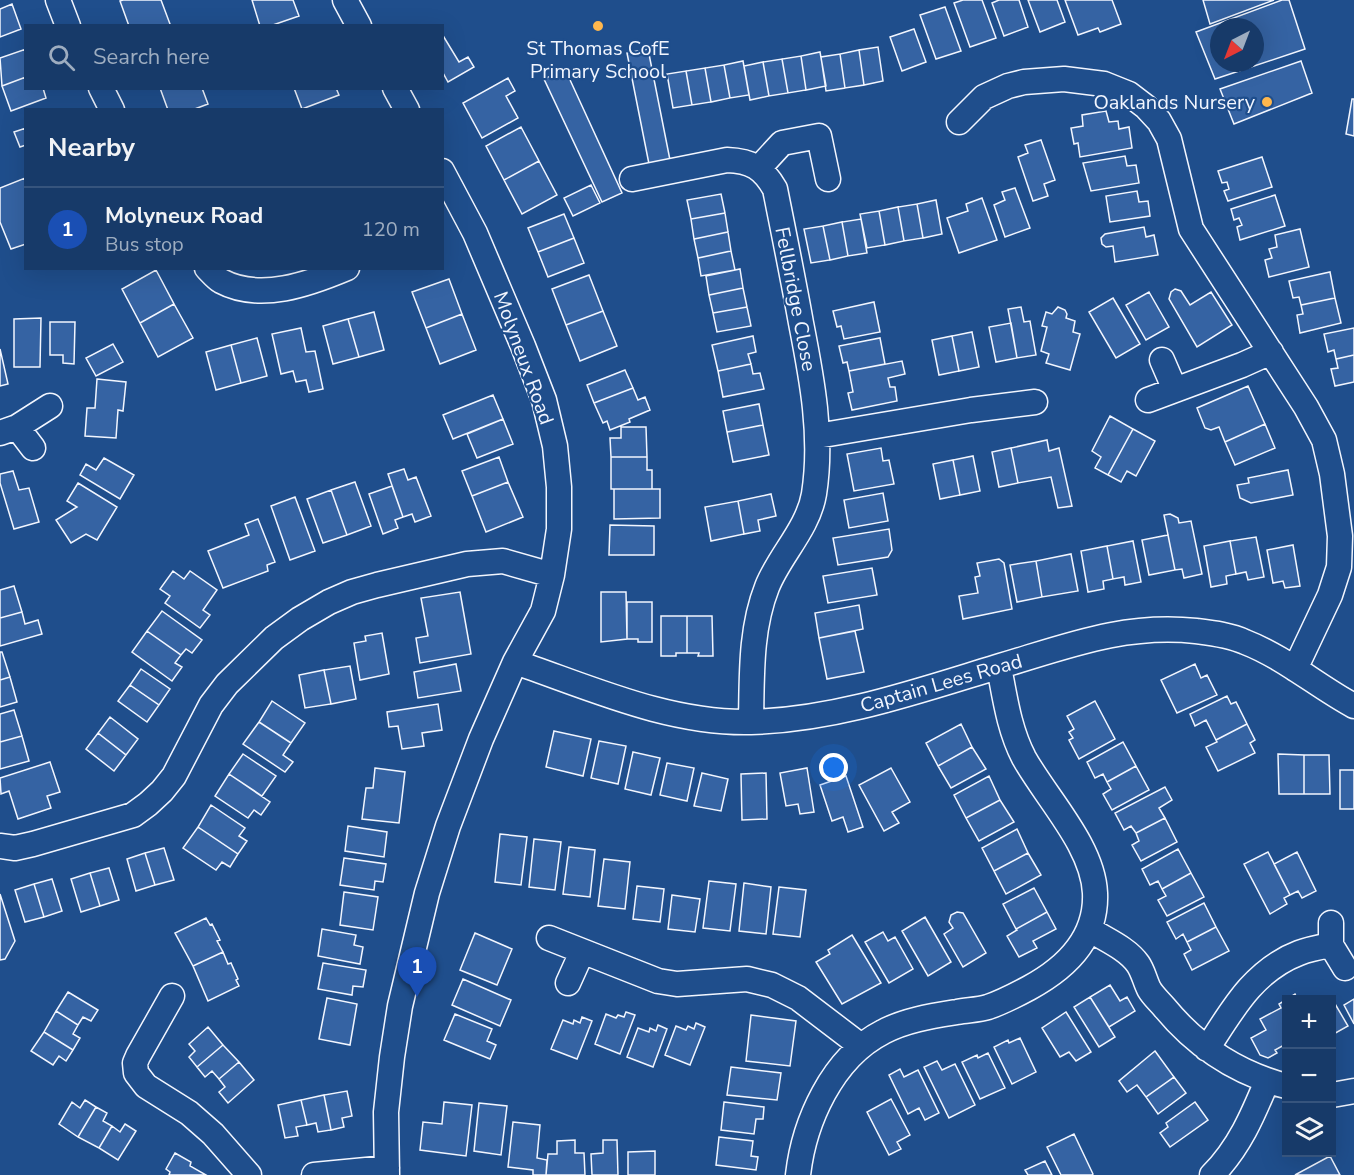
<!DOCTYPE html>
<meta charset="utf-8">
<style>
:root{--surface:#173a69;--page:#244571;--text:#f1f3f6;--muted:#9eadc0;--line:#36547d;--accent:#ffb74d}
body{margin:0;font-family:"Nunito Sans",sans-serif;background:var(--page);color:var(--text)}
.controls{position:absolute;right:18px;bottom:18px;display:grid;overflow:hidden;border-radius:0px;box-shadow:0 6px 24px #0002}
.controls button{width:54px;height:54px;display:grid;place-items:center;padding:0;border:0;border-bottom:2px solid var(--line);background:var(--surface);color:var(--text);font:30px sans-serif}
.compass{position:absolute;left:1210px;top:18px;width:54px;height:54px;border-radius:50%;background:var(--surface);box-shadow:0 6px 24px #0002;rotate:222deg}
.you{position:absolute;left:834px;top:768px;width:21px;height:21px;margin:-15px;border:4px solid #fff;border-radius:50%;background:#1a73e8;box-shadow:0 0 0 9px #1a73e833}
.badge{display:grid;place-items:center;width:39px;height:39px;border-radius:50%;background:var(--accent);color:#fff;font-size:20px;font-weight:700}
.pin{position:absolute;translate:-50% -50px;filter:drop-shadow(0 2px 3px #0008)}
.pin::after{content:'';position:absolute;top:32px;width:21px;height:18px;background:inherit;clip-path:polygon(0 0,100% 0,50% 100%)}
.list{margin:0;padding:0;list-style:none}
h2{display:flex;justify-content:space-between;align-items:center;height:78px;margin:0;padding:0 24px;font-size:26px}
h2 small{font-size:20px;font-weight:400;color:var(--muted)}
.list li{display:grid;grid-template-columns:39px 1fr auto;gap:18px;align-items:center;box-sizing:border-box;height:84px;padding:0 24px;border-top:2px solid var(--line)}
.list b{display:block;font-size:22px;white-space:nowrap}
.list p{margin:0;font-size:20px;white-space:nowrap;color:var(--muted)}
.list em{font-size:20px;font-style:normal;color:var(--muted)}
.icon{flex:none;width:33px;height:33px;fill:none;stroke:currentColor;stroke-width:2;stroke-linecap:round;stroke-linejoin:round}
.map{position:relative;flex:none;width:1354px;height:1175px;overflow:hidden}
.search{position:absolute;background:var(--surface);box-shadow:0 6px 24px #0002;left:24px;top:24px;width:420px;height:66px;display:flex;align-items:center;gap:15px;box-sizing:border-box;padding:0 21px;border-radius:0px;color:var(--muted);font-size:22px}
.panel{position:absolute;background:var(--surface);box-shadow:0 6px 24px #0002;left:24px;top:108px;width:420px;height:162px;border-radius:0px}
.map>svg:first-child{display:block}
</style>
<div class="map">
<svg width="1354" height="1175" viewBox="0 0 1354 1175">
<rect width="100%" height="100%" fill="#1f4e8c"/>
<!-- building -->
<path fill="#3563a3" stroke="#f2f6ff" stroke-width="1.5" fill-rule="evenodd" d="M123 0H161L170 24 165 26H129L120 1Z
M252 0H293L299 16 270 26H260Z
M963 0H982L996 38 970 47 954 3Z
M999 0H1019L1028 27 1004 36 992 3Z
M1028 0H1057L1065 22 1040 32Z
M1065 0H1112L1121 24 1100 32 1098 28 1078 35Z
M1203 0H1274L1210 24Z
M1282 0H1289L1305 49 1215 79 1196 32ZM1219 27H1255V63H1219Z
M12 4 21 29 0 37V9Z
M945 7 961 51 936 59 920 15Z
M914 29 926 62 902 71 890 37Z
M442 34 459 62 468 57 474 67 448 82 442 71Z
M878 47 883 81 864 85 859 50Z
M26 49V77L2 86 0 58Z
M648 49 670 160 649 164 627 53Z
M859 50 864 85 845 88 840 54Z
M820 52 826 86 806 90 801 56Z
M840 54 845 88 826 91 821 57Z
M801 56 806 90 788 93 782 59Z
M782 59 788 93 769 96 763 62Z
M743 61 749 95 730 98 724 65Z
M1301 61 1312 93 1234 124 1220 89Z
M763 62 769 96 750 100 744 66Z
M724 65 730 98 711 102 705 68Z
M705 68 711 102 692 105 686 71Z
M565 69 622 193 602 202 544 79Z
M686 71 692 105 673 108 667 74Z
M26 77V88H43L46 98 11 111 2 86Z
M508 78 515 91 506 96 518 118 482 138 463 103Z
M160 88H202L208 104 192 110H168Z
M294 88H336L339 95 302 109Z
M1352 99H1354V136L1346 134Z
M1106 111 1109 122 1118 121 1119 129 1129 127 1132 148 1080 157 1078 143 1074 144 1071 128 1083 126 1082 115Z
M521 127 539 161 504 180 486 146Z
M26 128V145L20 147 14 132Z
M1041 140 1055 180 1044 184 1048 196 1033 201 1018 157 1028 153 1025 145Z
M1125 156 1127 166 1136 165 1139 183 1091 191 1083 163Z
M1262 157 1272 187 1228 201 1224 191 1229 189 1227 182 1222 183 1218 171Z
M539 161 557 195 522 214 504 180Z
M25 178 26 244 11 249 0 222V188Z
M591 185 600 203 573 216 564 198Z
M1015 188 1030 228 1005 237 994 205 1005 200 1002 192Z
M1137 191 1139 202 1148 201 1150 216 1110 222 1106 196Z
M721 194 725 213 691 219 687 200Z
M1275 195 1285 226 1240 240 1237 227 1242 225 1239 218 1234 220 1231 209Z
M982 198 997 240 959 253 947 218 968 211 966 204Z
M936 200 942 234 923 238 917 204Z
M917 204 923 238 904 241 898 207Z
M898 207 904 241 885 245 879 211Z
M879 211 885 245 867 248 860 214Z
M725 213 728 232 694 239 691 219Z
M564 214 574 238 538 252 528 228Z
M861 219 867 253 848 256 842 222Z
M842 222 848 256 830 260 823 226Z
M823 226 830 260 811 263 804 229Z
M1144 227 1146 237 1154 235 1158 255 1115 262 1113 246 1106 247 1102 244 1101 238 1105 234Z
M1300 229 1309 267 1269 277 1265 260 1272 258 1269 249 1277 247 1275 235Z
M728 232 731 251 698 258 694 239Z
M574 238 584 263 548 277 538 252Z
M731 251 735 270 701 276 698 258Z
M740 269 743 288 709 295 706 276Z
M156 270 174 304 140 323 122 289Z
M1330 272 1335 298 1301 305 1299 297 1293 298 1289 281Z
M589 275 603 311 566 325 552 289Z
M449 279 462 314 426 328 412 292Z
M743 288 747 307 713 313 709 295Z
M1175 289 1181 291 1190 305 1211 292 1232 325 1197 347 1169 299 1171 292Z
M1149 292 1169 327 1146 340 1126 305Z
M1113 298 1140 344 1116 358 1089 312Z
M1335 298 1341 323 1300 333 1297 315 1303 314 1301 305Z
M874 302 880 332 844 339 841 326 837 327 833 311Z
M174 304 193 338 158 357 140 323Z
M747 307 751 326 717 332 713 313Z
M1021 307 1024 322 1030 321 1036 355 1017 358 1008 309Z
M1058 307 1065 310 1067 314 1066 318 1075 321 1073 332 1080 334 1070 370 1046 363 1049 354 1041 351 1047 327 1042 326 1046 312 1052 314Z
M603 311 617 346 580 361 566 325Z
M374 312 384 350 359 357 348 319Z
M462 314 476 350 440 364 426 328Z
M41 318 40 367H14V319Z
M348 319 359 357 333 364 323 326Z
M50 322H75L74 364 63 363V355H50Z
M1011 323 1017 358 996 362 989 327Z
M301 328 306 352 315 351 323 389 309 392 306 380 296 382 293 371 281 374 272 334Z
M1354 328V355L1336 359 1334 350 1328 352 1324 334Z
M972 332 979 367 959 371 952 336Z
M753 336 756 352 748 354 751 364 718 371 712 345Z
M952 336 959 371 939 375 932 340Z
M257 338 267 376 241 383 231 345Z
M880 338 885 364 849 371 847 362 843 363 839 346Z
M113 344 123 362 96 376 86 358Z
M231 345 241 383 216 390 206 352Z
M0 349 8 384 0 386Z
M1354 355V382L1335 386 1331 369 1338 368 1336 359Z
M902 361 905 374 888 378 890 387H895L897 401 852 410 848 393 853 392 849 371Z
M751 364 753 374 760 373 764 389 723 397 718 371Z
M625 370 633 388 594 403 587 385Z
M97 379 126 382 123 411 118 410 116 438 85 436 87 408H95Z
M1248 386 1265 424 1225 442 1219 427 1211 430 1205 428 1197 408Z
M633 388 638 400 645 397 650 410 629 419 630 422 610 430 607 421 603 423 594 403Z
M493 395 503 419 453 439 443 415Z
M759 404 763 425 727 432 723 411Z
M1110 416 1133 429 1108 475 1095 468 1101 457 1092 451Z
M503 419 513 444 477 458 467 434Z
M1265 424 1275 448 1235 465 1225 442Z
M763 425 769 455 733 462 727 432Z
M621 427H646L647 457H611L610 438H621Z
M1133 429 1155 441 1136 476 1127 471 1121 482 1108 475Z
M1047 440 1049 451 1059 448 1072 506 1058 508 1051 477 1018 483 1011 448Z
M881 448 883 461 889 460 894 484 854 491 847 454Z
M1011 448 1018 483 999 487 992 452Z
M973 456 980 491 960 495 953 460Z
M499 457 508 482 472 496 462 471Z
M611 457H647V470H652V489H611Z
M104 458 134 475 120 499 80 475 86 464 96 470Z
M953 460 960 495 940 499 933 464Z
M404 469 408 480 416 477 431 516 415 522 412 514 403 517 388 474Z
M1288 470 1293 495 1251 503 1240 498 1237 485 1249 483 1248 478Z
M13 471 19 490 29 488 39 522 14 529 0 483V474Z
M355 482 371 526 347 535 331 490Z
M508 482 523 517 486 532 472 496Z
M78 483 117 507 97 540 86 534 71 543 56 520 77 507 67 501Z
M392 486 403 517 395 520 398 528 383 534 369 494Z
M614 489H660V518L614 519Z
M331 490 347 535 323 543 307 499Z
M883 493 888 521 849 528 844 500Z
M771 494 776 516 758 520 760 531 744 534 738 501Z
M295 497 315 551 290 560 271 506Z
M738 501 744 534 711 541 705 507Z
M1170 514 1178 518 1179 523 1191 521 1202 574 1184 578 1182 569 1175 570 1164 515Z
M258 519 275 562 267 565 268 571 223 588 208 551 249 535 245 524Z
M610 525 654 526V555H609Z
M889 529 892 550 888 557 838 565 833 538Z
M1168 535 1175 570 1149 575 1142 540Z
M1256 537 1264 577 1248 580 1246 572 1236 574 1230 541Z
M1133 541 1141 582 1125 585 1124 577 1113 579 1107 546Z
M1230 541 1236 574 1226 576 1227 584 1211 587 1204 546Z
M1293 545 1300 586 1285 588 1283 581 1273 583 1267 550Z
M1107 546 1113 579 1103 581 1104 589 1088 592 1081 551Z
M1071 554 1078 591 1042 597 1036 561Z
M999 559 1004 563 1012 609 963 619 959 596 978 593 975 577 980 576 977 563Z
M1036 561 1042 597 1017 602 1010 565Z
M872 568 877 595 828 603 823 576Z
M173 571 184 579 190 571 217 590 203 610 210 615 200 628 165 603 170 596 160 589Z
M14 586 22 612 0 618V590Z
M460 592 471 654 420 663 416 638 428 636 421 598Z
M601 592H626L627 639 601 642Z
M627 602H652V642H638V639H627Z
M859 605 863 629 819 638 815 613Z
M162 611 202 640 192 653 186 649 181 655 147 631Z
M22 612 25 624 38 620 42 634 0 646V618Z
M661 616H687V653H676V656H661Z
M687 616H712L713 656H698L699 653H687Z
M147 631 181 655 175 663 182 667 172 681 132 652Z
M855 631 864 672 827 679 819 638Z
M382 633 389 674 360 680 354 643 366 641 365 636Z
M0 652H2L10 677 0 680Z
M456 664 461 691 418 698 414 672Z
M1195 664 1201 678 1207 675 1217 695 1177 713 1161 680Z
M350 666 356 699 331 704 324 670Z
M141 669 170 689 159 705 130 685Z
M324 670 331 704 305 708 299 675Z
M10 677 17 702 0 707V680Z
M130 685 159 705 147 722 118 701Z
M1227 696 1231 704 1236 702 1247 724 1216 740 1206 720 1195 726 1190 714Z
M272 701 305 723 291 743 259 722Z
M1095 701 1115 739 1079 759 1069 740 1073 738 1069 732 1074 729 1067 716Z
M438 704 442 730 422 733 424 746 402 749 398 726 389 727 387 712Z
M14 710 22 736 0 742V714Z
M110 717 138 739 126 755 98 733Z
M259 722 291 743 283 755 293 762 285 772 243 744Z
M961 724 972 747 938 766 926 743Z
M1247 724 1255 740 1250 743 1255 753 1218 771 1206 747 1217 742 1216 740Z
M554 731 591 739 583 776 546 767Z
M98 733 126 755 114 771 86 749Z
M22 736 29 761 0 769V742Z
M599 741 626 746 618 784 591 778Z
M1123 742 1136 766 1107 782 1103 774 1095 778 1087 762Z
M972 747 986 769 951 788 938 766Z
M633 752 660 758 651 795 625 789Z
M243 754 276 776 262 796 229 774Z
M1278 754 1304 755V794H1279Z
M1304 755H1329L1330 794H1304Z
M50 762 60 792 47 796 51 808 18 819 9 791 1 794 0 778Z
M667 763 694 768 687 801 660 795Z
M1136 766 1149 790 1112 810 1103 794 1111 789 1107 782Z
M375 768 405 772 399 823 362 819 366 788H373Z
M807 768 814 812 800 814 798 804 786 806 780 773Z
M891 768 910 802 892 812 899 823 884 831 859 785Z
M1340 770H1354V809H1340Z
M702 773 728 779 721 811 694 806Z
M766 773 767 819 742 820 741 774Z
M229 774 270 802 261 815 254 810 248 818 215 796Z
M846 776 863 827 848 832 843 817 832 821 820 785Z
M989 776 1000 800 966 818 954 795Z
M1165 787 1172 800 1159 808 1165 818 1136 833 1131 826 1124 830 1115 813Z
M1000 800 1014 822 979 841 966 818Z
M211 805 245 828 239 836 247 841 238 854 198 827Z
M1165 818 1177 842 1141 861 1132 845 1139 841 1136 833Z
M348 826 387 832 384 857 345 851Z
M198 827 238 854 230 867 222 862 216 870 183 848Z
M1017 829 1028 853 994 871 982 848Z
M500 834 527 837 521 885 495 882Z
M534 839 561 842 555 890 529 887Z
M569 847 595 850 590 897 563 894Z
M164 848 174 880 155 885 145 853Z
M1178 849 1191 873 1162 889 1158 881 1150 885 1142 869Z
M1268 852 1290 895 1284 898 1287 904 1270 914 1244 864Z
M1297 852 1316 891 1302 898 1298 891 1290 895 1274 864Z
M145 853 155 885 136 891 127 859Z
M1028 853 1041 875 1006 894 994 871Z
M344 858 386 864 383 882 375 881 374 890 340 885Z
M604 859 630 862 625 909 598 906Z
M109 868 119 900 100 906 90 873Z
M90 873 100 906 81 912 71 879Z
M1191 873 1204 897 1167 916 1158 900 1166 896 1162 889Z
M52 879 62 911 44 917 34 884Z
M709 881 736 884 730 931 703 928Z
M744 883 771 887 766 934 739 931Z
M34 884 44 917 25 922 15 890Z
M637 886 664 889 660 922 633 919Z
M779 887 806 890 800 937 773 934Z
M1034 888 1047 912 1016 929 1003 904Z
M344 892 378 897 373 930 340 925Z
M0 894 15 941 5 959 0 960Z
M672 895 700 899 695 932 668 929Z
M1204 903 1216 927 1187 942 1183 934 1176 939 1167 922Z
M957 912 963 913 986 953 963 967 944 934 953 928 949 922 951 915Z
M1047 912 1056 929 1033 941 1037 948 1019 957 1007 936 1017 930 1016 929Z
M925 917 951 962 928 976 902 931Z
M206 918 210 925 212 924 220 940 217 941 223 952 193 966 175 933Z
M1216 927 1229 951 1192 970 1184 954 1191 950 1187 942Z
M322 929 356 935 354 945 363 947 360 964 318 956Z
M883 932 888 941 895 937 913 969 889 983 865 942Z
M475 933 512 949 497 985 460 970Z
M852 935 881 983 842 1004 816 962 830 954 828 950Z
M223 952 228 964 231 963 238 979 236 980 239 986 208 1001 193 966Z
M323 963 366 970 363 987 353 986 352 995 318 989Z
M463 979 511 1000 500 1026 452 1005Z
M1110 985 1120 1001 1127 997 1135 1011 1109 1027 1090 997Z
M68 992 98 1010 91 1021 83 1017 78 1025 56 1011Z
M1295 994 1298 1000H1286V1044L1275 1050 1277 1053 1268 1058 1260 1055 1251 1038 1266 1030 1260 1019 1281 1008 1279 1004Z
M1090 997 1115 1037 1099 1047 1074 1007Z
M1331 997 1348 1026 1332 1035V1000H1326Z
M327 998 357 1004 350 1045 319 1039Z
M1354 999V1024L1344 1005Z
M56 1011 78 1025 73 1034 80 1038 73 1050 44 1032Z
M626 1012 635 1015 620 1054 595 1044 606 1014 616 1018 618 1015 624 1017Z
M1066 1012 1091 1052 1076 1061 1069 1052 1060 1057 1042 1028Z
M455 1014 492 1029 487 1041 496 1045 490 1059 444 1040Z
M751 1015 796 1021 790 1066 746 1061Z
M582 1017 592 1021 577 1059 551 1049 563 1020 573 1024 574 1020 580 1023Z
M696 1023 705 1027 690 1065 665 1055 676 1026 686 1030 688 1026 694 1029Z
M658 1025 667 1029 653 1067 627 1057 638 1028 649 1032 650 1028 656 1031Z
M208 1027 223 1045 197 1067 189 1057 195 1051 189 1044Z
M44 1032 73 1050 66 1061 59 1056 53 1065 31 1051Z
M1020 1038 1036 1072 1012 1084 994 1047 1008 1040 1009 1043Z
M223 1045 239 1062 219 1079 212 1071 205 1077 197 1067Z
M1155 1051 1174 1077 1146 1097 1137 1085 1127 1092 1119 1081Z
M988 1053 1005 1088 980 1099 962 1062 977 1055 978 1058Z
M937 1061 942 1070 955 1064 975 1105 949 1118 924 1067Z
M239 1062 254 1080 228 1103 219 1092 225 1087 219 1079Z
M731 1067 781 1073 777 1100 727 1095Z
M900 1069 904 1077 918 1070 939 1113 925 1120 919 1108 908 1114 889 1075Z
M1174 1077 1186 1093 1158 1114 1146 1097Z
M347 1091 352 1116 342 1118 344 1127 331 1130 324 1095Z
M324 1095 331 1130 318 1132 316 1123 307 1125 301 1100Z
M891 1099 910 1135 897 1142 901 1149 889 1155 867 1112Z
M85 1100 96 1107 78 1137 59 1124 72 1102 80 1108Z
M301 1100 307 1125 296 1127 298 1136 285 1138 278 1105Z
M444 1102 472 1105 466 1156 420 1150 423 1122 442 1124Z
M724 1102 764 1107 763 1119H756L754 1134 721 1130Z
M1195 1102 1208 1120 1170 1147 1160 1133 1168 1127 1166 1123Z
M479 1103 507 1106 501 1155 474 1151Z
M96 1107 107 1113 103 1121 112 1126 99 1148 78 1137Z
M513 1122 540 1125 537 1158 547 1160 546 1175H533V1170L508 1167Z
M125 1124 136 1131 118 1160 99 1148 112 1126 120 1132Z
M1074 1134 1093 1174 1092 1175H1061L1047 1147Z
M719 1137 753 1141 751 1156 758 1157 756 1170 716 1165Z
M575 1140V1153H584L585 1175H546L548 1154H557V1141Z
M603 1140H617L618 1175H592L591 1154 603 1153Z
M655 1151V1175H628V1152Z
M175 1153 191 1162 190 1166 206 1175H169L170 1172 166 1169Z
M1330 1156 1340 1175H1295Z
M1045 1161 1052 1175H1028L1025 1170Z"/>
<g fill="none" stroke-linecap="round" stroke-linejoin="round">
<defs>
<path id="street" d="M58 0 68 26
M345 0 359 26
M101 88 112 110
M395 88 407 110
M959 122 984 97 1008 86 1024 82 1064 79 1104 84 1129 94 1146 107 1159 121 1169 139 1191 229 1306 407 1324 440 1332 474 1340 536 1339 567 1330 595 1295 669
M759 168 782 143 819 136 828 179
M632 179 727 160C752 161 763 168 775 189 784 234 793 278 801 323 812 379 823 437 814 494 808 529 779 556 767 587 750 630 752 677 751 722
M207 268C211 272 216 278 221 281 260 302 309 284 347 268
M1162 360 1175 390
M1148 400 1242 365 1271 352
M17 427 33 448
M0 433 17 427 50 406
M817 436 971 410 1035 402
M515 662C591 688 669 724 751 722 835 720 918 691 997 667 1065 647 1124 623 1196 631 1212 633 1230 635 1245 642 1284 657 1317 686 1354 706
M0 846 15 848 33 844 133 815 148 804 162 791 174 776 211 705 227 684 274 638 300 619 329 602 352 592 377 585 467 564 503 561 552 575
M1331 923V945L1345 968
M1089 929C1104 939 1127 948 1138 964 1143 971 1145 981 1149 989 1153 996 1159 1001 1164 1007 1196 1046 1237 1073 1286 1086
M549 938 658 981 677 984 747 979 772 985 798 998 861 1046
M568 983 582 952
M172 996 138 1056 135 1063 136 1073 146 1086 189 1113 213 1134 249 1175
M1207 1049C1232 1010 1254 970 1299 953 1309 949 1320 947 1331 945
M1332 1095 1354 1091
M314 1175 387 1168
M387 1175 386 1112 392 1057 400 1006 427 893 448 826 481 739 515 662 543 611 552 575 559 529V487L555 446 544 400 523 346 475 233 442 171
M798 1175C804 1122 832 1058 883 1032 905 1020 932 1016 957 1012 967 1010 978 1010 988 1007 1003 1002 1016 995 1029 988 1066 968 1097 938 1095 893 1093 846 1047 799 1024 758 1009 729 1005 698 999 667
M1212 1175C1239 1148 1253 1115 1267 1081"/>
</defs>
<!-- street casing -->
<use href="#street" stroke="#f2f6ff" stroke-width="27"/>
<!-- street -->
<use href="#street" stroke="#1f4e8c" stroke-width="24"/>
</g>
<!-- markers -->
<g fill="#ffb74d" stroke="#1f4e8c" stroke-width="2">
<circle cx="598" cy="26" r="6"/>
<circle cx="1267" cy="102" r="6"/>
</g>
<g text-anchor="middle" stroke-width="4.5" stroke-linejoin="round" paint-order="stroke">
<!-- poi labels -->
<g font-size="20" fill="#f2f6ff" stroke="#1f4e8c">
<text x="598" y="55">St Thomas CofE<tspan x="598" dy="23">Primary School</tspan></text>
<text x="1255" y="109" text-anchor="end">Oaklands Nursery</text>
</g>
<!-- street labels -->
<g font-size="20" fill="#f2f6ff" stroke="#1f4e8c">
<text transform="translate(796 299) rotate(79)" y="7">Fellbridge Close</text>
<text transform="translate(524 358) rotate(70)" y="7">Molyneux Road</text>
<text transform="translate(941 683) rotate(-16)" y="7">Captain Lees Road</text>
</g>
</g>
</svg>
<div class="controls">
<button>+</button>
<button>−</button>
<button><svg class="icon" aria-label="layers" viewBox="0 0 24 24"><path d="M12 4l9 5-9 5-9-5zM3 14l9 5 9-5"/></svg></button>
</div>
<svg class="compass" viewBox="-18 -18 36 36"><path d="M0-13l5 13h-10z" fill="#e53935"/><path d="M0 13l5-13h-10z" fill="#9eadc0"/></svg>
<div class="you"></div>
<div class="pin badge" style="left:417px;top:997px;background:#1a4fb4">1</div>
<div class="search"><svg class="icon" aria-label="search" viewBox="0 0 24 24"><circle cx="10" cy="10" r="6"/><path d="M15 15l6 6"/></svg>Search here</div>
<section class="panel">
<h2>Nearby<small></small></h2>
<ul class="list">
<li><span class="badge" style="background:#1a4fb4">1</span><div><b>Molyneux Road</b><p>Bus stop</p></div><em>120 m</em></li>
</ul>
</section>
</div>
